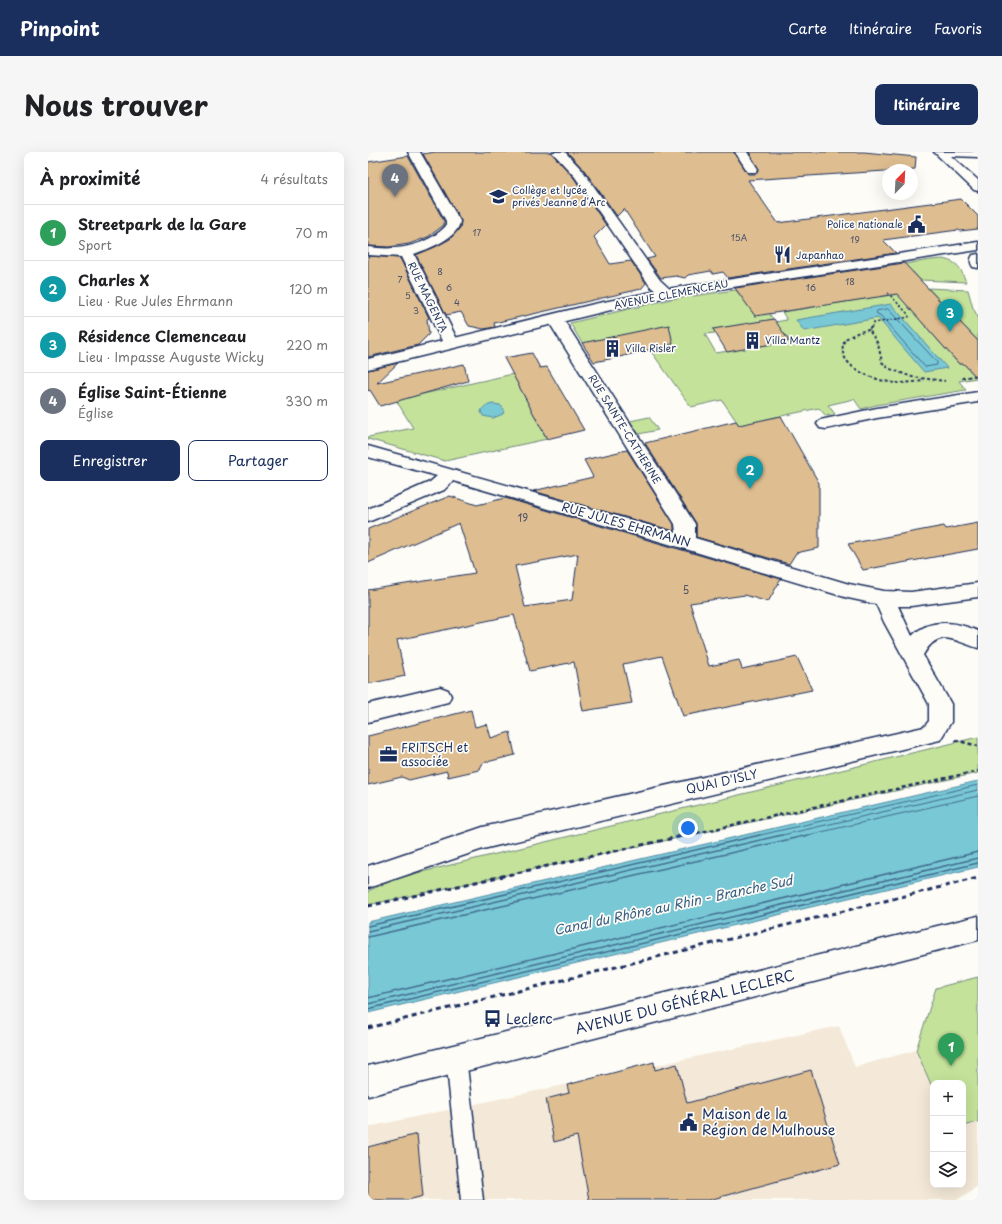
<!DOCTYPE html>
<html lang="fr">
<meta charset="utf-8">
<style>
:root{--surface:#fff;--page:#f6f6f6;--text:#202124;--muted:#757577;--line:#e0e0e0;--accent:#1b2f5e}
body{margin:0;font-family:"Playpen Sans",sans-serif;background:var(--page);color:var(--text)}
.controls{position:absolute;right:12px;bottom:12px;display:grid;overflow:hidden;border-radius:8px;box-shadow:0 4px 16px #0002}
.controls button{width:36px;height:36px;display:grid;place-items:center;padding:0;border:0;border-bottom:1px solid var(--line);background:var(--surface);color:var(--text);font:20px sans-serif}
.compass{position:absolute;left:514px;top:12px;width:36px;height:36px;border-radius:50%;background:var(--surface);box-shadow:0 4px 16px #0002;rotate:24deg}
.you{position:absolute;left:320px;top:676px;width:14px;height:14px;margin:-10px;border:3px solid #fff;border-radius:50%;background:#1a73e8;box-shadow:0 0 0 6px #1a73e833}
.badge{display:grid;place-items:center;width:26px;height:26px;border-radius:50%;background:var(--accent);color:#fff;font-size:13px;font-weight:700}
.pin{position:absolute;translate:-50% -33px;filter:drop-shadow(0 1px 2px #0008)}
.pin::after{content:'';position:absolute;top:21px;width:14px;height:12px;background:inherit;clip-path:polygon(0 0,100% 0,50% 100%)}
.list{margin:0;padding:0;list-style:none}
h2{display:flex;justify-content:space-between;align-items:center;height:52px;margin:0;padding:0 16px;font-size:17px}
h2 small{font-size:13px;font-weight:400;color:var(--muted)}
.list li{display:grid;grid-template-columns:26px 1fr auto;gap:12px;align-items:center;box-sizing:border-box;height:56px;padding:0 16px;border-top:1px solid var(--line)}
.list b{display:block;font-size:15px;white-space:nowrap}
.list p{margin:0;font-size:13px;white-space:nowrap;color:var(--muted)}
.list em{font-size:13px;font-style:normal;color:var(--muted)}
.actions{display:flex;gap:8px;padding:12px 16px}
.actions a{flex:1;padding:9px 0;border:1px solid var(--accent);border-radius:8px;text-align:center;font-size:14px;color:var(--accent)}
.actions .main{background:var(--accent);color:#fff}
.icon{flex:none;width:22px;height:22px;fill:none;stroke:currentColor;stroke-width:2;stroke-linecap:round;stroke-linejoin:round}
.map{position:relative;flex:none;width:610px;height:1048px;overflow:hidden;border-radius:8px}
header{display:flex;align-items:center;gap:24px;box-sizing:border-box;height:56px;padding:0 20px;background:var(--accent);color:#fff}
header strong{font-size:19px}
nav{display:flex;gap:22px;margin-inline-start:auto;font-size:14px}
.intro{display:flex;align-items:center;justify-content:space-between;box-sizing:border-box;height:96px;padding:0 24px}
h1{margin:0;font-size:28px}
.button{padding:10px 18px;border-radius:8px;background:var(--accent);color:#fff;font-size:14px;font-weight:700}
main{display:flex;gap:24px;padding:0 24px}
aside{flex:1;background:var(--surface);border-radius:8px;box-shadow:0 4px 16px #0002}
.map>svg:first-child{display:block}
</style>
<header>
<strong>Pinpoint</strong>
<nav><a>Carte</a><a>Itinéraire</a><a>Favoris</a></nav>
</header>
<div class="intro"><h1>Nous trouver</h1><a class="button">Itinéraire</a></div>
<main>
<aside>
<h2>À proximité<small>4 résultats</small></h2>
<ul class="list">
<li><span class="badge" style="background:#2e9e5b">1</span><div><b>Streetpark de la Gare</b><p>Sport</p></div><em>70 m</em></li>
<li><span class="badge" style="background:#0f9aa8">2</span><div><b>Charles X</b><p>Lieu · Rue Jules Ehrmann</p></div><em>120 m</em></li>
<li><span class="badge" style="background:#0f9aa8">3</span><div><b>Résidence Clemenceau</b><p>Lieu · Impasse Auguste Wicky</p></div><em>220 m</em></li>
<li><span class="badge" style="background:#6b7280">4</span><div><b>Église Saint-Étienne</b><p>Église</p></div><em>330 m</em></li>
</ul>
<div class="actions"><a class="main">Enregistrer</a><a>Partager</a></div>
</aside>
<div class="map">
<svg width="610" height="1048" viewBox="0 0 610 1048">
<rect width="100%" height="100%" fill="#fdfcf7"/>
<filter id="ink" filterUnits="userSpaceOnUse"><feTurbulence type="fractalNoise" baseFrequency=".025" numOctaves="2"/><feDisplacementMap in="SourceGraphic" scale="8" xChannelSelector="R" yChannelSelector="G"/><feConvolveMatrix kernelMatrix="1 2 1 2 8 2 1 2 1" color-interpolation-filters="sRGB"/></filter>
<g filter="url(#ink)">
<!-- built -->
<path fill="#f4e9d8" d="M471 874 487 915 548 898 565 937V1033H595V974L610 970V1034L589 1048H0V975Z"/>
<!-- green -->
<path fill="#c4e29a" stroke="#70887c" fill-rule="evenodd" d="M575 107C591 111 592 115 598 130L552 128 545 120 517 124 395 133 563 108Z
M560 136 600 138 605 156 610 165V189Z
M368 138 375 147 390 145 407 170 419 168 414 160 507 145 530 139 538 152 591 212H596L609 226 591 229 598 238 508 253 493 257 486 247 460 253 467 262 458 264 451 256 399 267 373 276 354 248 323 255 282 198 274 199 214 191 202 171 303 147ZM347 181H416L421 189 348 201 337 182Z
M145 222 179 287 77 309 0 287V285L45 276 28 248Z
M281 265 290 278 271 282 262 269Z
M610 585V621L0 753V739L29 726Z
M610 825V970L595 974V931H565V937L548 898 568 836Z"/>
<!-- water -->
<path fill="#79c8d6" stroke="#538ba6" d="M523 152 579 216 556 220 510 166 436 179 428 168Z
M125 252 132 253 136 257 135 262 125 266 115 264 113 260C114 255 119 253 125 252Z
M610 629V715L0 861V770Z"/>
<g fill="none" stroke-linecap="round" stroke-linejoin="round">
<!-- shore-far1 -->
<path stroke="#416c8e" stroke-width="1" d="M520 157 569 210V213L557 215 513 164 508 161 509 159Z
M388 684 610 633
M410 684 610 638
M436 684 610 644"/>
<!-- shore -->
<path stroke="#416c8e" stroke-width="1.5" d="M0 774 392 683
M0 779 414 683
M0 785 440 683
M0 846 610 700
M0 852 610 706
M0 857 610 711"/>
</g>
<!-- building -->
<path fill="#debd90" stroke="#1b2f5e" fill-rule="evenodd" d="M67 0H183L206 26 238 73 226 85 242 112 263 109 278 131 273 137 126 171 127 175 116 177 101 174 93 160 78 163 48 103 67 95 82 87 92 76 93 69 55 2Z
M199 0H366L380 22H388L391 18 381 0H496L548 5 547 17 380 28 410 71 593 47 610 64V77L592 79 590 78 515 88 528 101 360 126 355 120 345 122 343 119 320 123 317 126 308 124 293 126 279 107 287 105 256 57 249 64 216 18Z
M40 4 76 69V73L60 85 41 92 21 95 0 94V10Z
M0 104 32 106 61 166 59 167 61 182 50 193 0 205Z
M536 111 610 189V227L596 212H591L529 142 387 164 367 136Z
M406 167 421 189 359 200 345 177Z
M301 173 305 192 247 206 226 210 214 191Z
M164 201 172 216 179 215 216 278 179 287 136 206Z
M30 211 9 231 96 212 100 229 12 254 2 238 0 239V218Z
M413 264 451 331V396L428 401 421 412 328 385V371L277 291 368 269 371 273Z
M259 298 306 372V379L165 339 225 325 216 308Z
M82 344 109 353 137 346 413 427 400 450 377 443 322 451 341 514 371 508 374 517 429 505 444 538 315 564 294 504 255 512 264 551 215 559 206 510 162 519 146 463 29 488 37 524 0 532V438L107 421 91 371 0 411V377ZM210 402 204 448 157 455 147 414Z
M610 371V397L495 418 480 392 576 374 578 377Z
M103 558 107 575 119 572 123 586 142 580 147 603 115 611 111 618 80 625 79 619 41 628 34 625 0 633V584Z
M286 910 287 918 309 912 319 951 443 918 472 1012 341 1048H221L209 984 186 990 178 947 201 941 199 933Z
M49 982 55 1044 40 1048H0V995Z"/>
<g fill="none" stroke-linecap="round" stroke-linejoin="round">
<defs>
<path id="service" d="M88 896 95 899 98 906 115 1048H93L78 906 81 899Z"/>
<path id="minor" d="M40 0H52L92 69C91 86 60 97 46 102L91 191 89 194 83 196 77 194 75 191 33 105 0 103V95C28 99 57 95 78 74V69Z
M184 0H197L215 19 292 128 306 141 304 144C294 147 289 140 282 134L207 25Z
M367 0H379L390 17 388 20H380Z
M566 0H610V5L583 4 610 28V39L606 38Z
M610 102V116L605 115C602 111 602 107 605 103Z
M187 162 192 164 195 167 327 372V386L481 432 516 439 543 440 610 431V445L543 454H530L544 484C562 465 589 470 610 479V496C586 489 571 475 555 503L583 552V570L572 588 115 697 0 736V714L115 675 556 575 561 569V552L516 470 508 452 480 446 311 395 85 329 76 338 0 370V357L62 330 69 324 0 305V294L308 381 307 372 179 167 182 164Z
M610 240V250L509 266 458 277 452 276 449 272 452 268 509 256Z
M72 535 80 538 83 544 80 550 0 570V552Z
M610 764V788L0 944V914Z"/>
<path id="tertiary" d="M610 90V98L299 145 226 162 0 217V207L226 152 299 137Z"/>
</defs>
<!-- service casing -->
<use href="#service" stroke="#1b2f5e" stroke-width="3"/>
<!-- minor casing -->
<use href="#minor" stroke="#1b2f5e" stroke-width="3"/>
<!-- tertiary casing -->
<use href="#tertiary" stroke="#1b2f5e" stroke-width="3"/>
<!-- path-far3 -->
<path stroke="#1b2f5e" stroke-width="1.5" stroke-dasharray="2.5 2" stroke-linecap="butt" d="M503 176 506 171 541 165 540 162 520 141"/>
<!-- path-far2 -->
<path stroke="#1b2f5e" stroke-width="2" stroke-dasharray="3 2.5" stroke-linecap="butt" d="M503 175 501 178 510 192 514 210 520 216 544 225 577 229
M501 178 491 180 477 187C464 214 507 229 528 231 537 231 547 230 556 229
M594 226 610 223"/>
<!-- path-far1 -->
<path stroke="#1b2f5e" stroke-width="2.5" stroke-dasharray="4 3" stroke-linecap="butt" d="M587 588 610 594
M315 684 610 619"/>
<!-- path -->
<path stroke="#1b2f5e" stroke-width="3" stroke-dasharray="5 4" stroke-linecap="butt" d="M0 754 319 683
M0 876 610 726"/>
<!-- service -->
<use href="#service" fill="#fdfcf7" fill-rule="evenodd"/>
<!-- minor -->
<use href="#minor" fill="#fdfcf7" fill-rule="evenodd"/>
<!-- tertiary -->
<use href="#tertiary" fill="#fdfcf7" fill-rule="evenodd"/>
</g>
</g>
<!-- icons -->
<defs>
<symbol id="school-bare" viewBox="-9 -9 18 18"><path d="M0-5L7-2L0 1L-7-2ZM-4 1L0 2.5L4 1V4Q0 6-4 4Z" fill="#1b2f5e" stroke="#fdfcf7" stroke-width="2.5" paint-order="stroke"/></symbol>
<symbol id="civic-bare" viewBox="-9 -9 18 18"><path d="M-.6-6.5H3V-4.5H.6V-3L4-1V1h2V6H-6V1h2V-1L-.6-3ZM-1.2 2.5V6h2.4V2.5Z" fill="#1b2f5e" stroke="#fdfcf7" stroke-width="2.5" paint-order="stroke"/></symbol>
<symbol id="restaurant-bare" viewBox="-9 -9 18 18"><path d="M-5-6h1v4h1v-4h1v4h1v-4h1v5L-1.5 .5V6h-2V.5L-5-1ZM5-6V6H3V1.5H1.5Q1.5-4 5-6Z" fill="#1b2f5e" stroke="#fdfcf7" stroke-width="2.5" paint-order="stroke"/></symbol>
<symbol id="building-bare" viewBox="-9 -9 18 18"><path d="M-4-6H4V6H1V3H-1V6H-4ZM-2.5-4.3h1.7v1.8h-1.7ZM.8-4.3h1.7v1.8H.8ZM-2.5-1h1.7V.8h-1.7ZM.8-1h1.7V.8H.8Z" fill="#1b2f5e" stroke="#fdfcf7" stroke-width="2.5" paint-order="stroke"/></symbol>
<symbol id="office-bare" viewBox="-9 -9 18 18"><path d="M-6-3h4V-5.5h4V-3h4V5H-6ZM-1-4.5V-3h2v-1.5ZM-6 0V1H6V0Z" fill="#1b2f5e" stroke="#fdfcf7" stroke-width="2.5" paint-order="stroke"/></symbol>
<symbol id="bus-bare" viewBox="-9 -9 18 18"><path d="M-5-6H5V4H4V6H2V4H-2V6H-4V4H-5ZM-3.5-4V0h7V-4ZM-3.5 1.2v1.5H-2V1.2ZM2 1.2v1.5H3.5V1.2Z" fill="#1b2f5e" stroke="#fdfcf7" stroke-width="2.5" paint-order="stroke"/></symbol>
</defs>
<g fill-rule="evenodd">
<use href="#school-bare" x="118" y="32" width="25" height="25"/>
<use href="#civic-bare" x="536" y="60" width="25" height="25"/>
<use href="#restaurant-bare" x="402" y="90" width="25" height="25"/>
<use href="#building-bare" x="372" y="176" width="25" height="25"/>
<use href="#building-bare" x="232" y="184" width="25" height="25"/>
<use href="#office-bare" x="8" y="590" width="25" height="25"/>
<use href="#bus-bare" x="112" y="854" width="25" height="25"/>
<use href="#civic-bare" x="308" y="958" width="25" height="25"/>
</g>
<g text-anchor="middle" stroke-width="3.5" stroke-linejoin="round" paint-order="stroke">
<!-- far-number labels -->
<g font-size="9" fill="#4c526a">
<text x="109" y="84">17</text>
<text x="371" y="89">15A</text>
<text x="487" y="91">19</text>
<text x="72" y="123">8</text>
<text x="32" y="131">7</text>
<text x="482" y="133">18</text>
<text x="81" y="139">6</text>
<text x="443" y="139">16</text>
<text x="40" y="147">5</text>
<text x="89" y="154">4</text>
<text x="48" y="162">3</text>
</g>
<!-- far-poi labels -->
<g font-size="10" fill="#1b2f5e" stroke="#fdfcf7" text-anchor="start">
<text x="144" y="42">Collège et lycée<tspan x="144" dy="12">privés Jeanne d'Arc</tspan></text>
<text x="535" y="76" text-anchor="end">Police nationale</text>
<text x="428" y="107">Japanhao</text>
<text x="397" y="192">Villa Mantz</text>
<text x="257" y="200">Villa Risler</text>
</g>
<!-- far-street labels -->
<g font-size="10" fill="#1b2f5e" stroke="#fdfcf7">
<text transform="translate(303 142) rotate(-11)" y="4">AVENUE CLEMENCEAU</text>
<text transform="translate(60 145) rotate(64)" y="4">RUE MAGENTA</text>
<text transform="translate(257 277) rotate(58)" y="4">RUE SAINTE-CATHERINE</text>
</g>
<!-- number labels -->
<g font-size="10" fill="#4c526a">
<text x="155" y="370">19</text>
<text x="318" y="442">5</text>
</g>
<!-- street labels -->
<g font-size="12" fill="#1b2f5e" stroke="#fdfcf7">
<text transform="translate(258 373) rotate(16)" y="4">RUE JULES EHRMANN</text>
<text transform="translate(354 630) rotate(-13)" y="4">QUAI D'ISLY</text>
</g>
<!-- poi labels -->
<g font-size="12" fill="#1b2f5e" stroke="#fdfcf7" text-anchor="start">
<text x="33" y="600">FRITSCH et<tspan x="33" dy="14">associée</tspan></text>
</g>
<!-- water labels -->
<g font-size="13" font-style="italic" fill="#375d82" stroke="#fdfcf7">
<text transform="translate(305 753) rotate(-12)" y="5">Canal du Rhône au Rhin - Branche Sud</text>
</g>
<!-- near-street labels -->
<g font-size="14" fill="#1b2f5e" stroke="#fdfcf7">
<text transform="translate(317 850) rotate(-14)" y="5">AVENUE DU GÉNÉRAL LECLERC</text>
</g>
<!-- near-poi labels -->
<g font-size="14" fill="#1b2f5e" stroke="#fdfcf7" text-anchor="start">
<text x="138" y="872">Leclerc</text>
<text x="334" y="967">Maison de la<tspan x="334" dy="16">Région de Mulhouse</tspan></text>
</g>
</g>
</svg>
<div class="controls">
<button>+</button>
<button>−</button>
<button><svg class="icon" aria-label="layers" viewBox="0 0 24 24"><path d="M12 4l9 5-9 5-9-5zM3 14l9 5 9-5"/></svg></button>
</div>
<svg class="compass" viewBox="-18 -18 36 36"><path d="M0-13l5 13h-10z" fill="#e53935"/><path d="M0 13l5-13h-10z" fill="#757577"/></svg>
<div class="you"></div>
<div class="pin badge" style="left:583px;top:914px;background:#2e9e5b">1</div>
<div class="pin badge" style="left:382px;top:337px;background:#0f9aa8">2</div>
<div class="pin badge" style="left:582px;top:180px;background:#0f9aa8">3</div>
<div class="pin badge" style="left:27px;top:45px;background:#6b7280">4</div>
</div>
</main>
